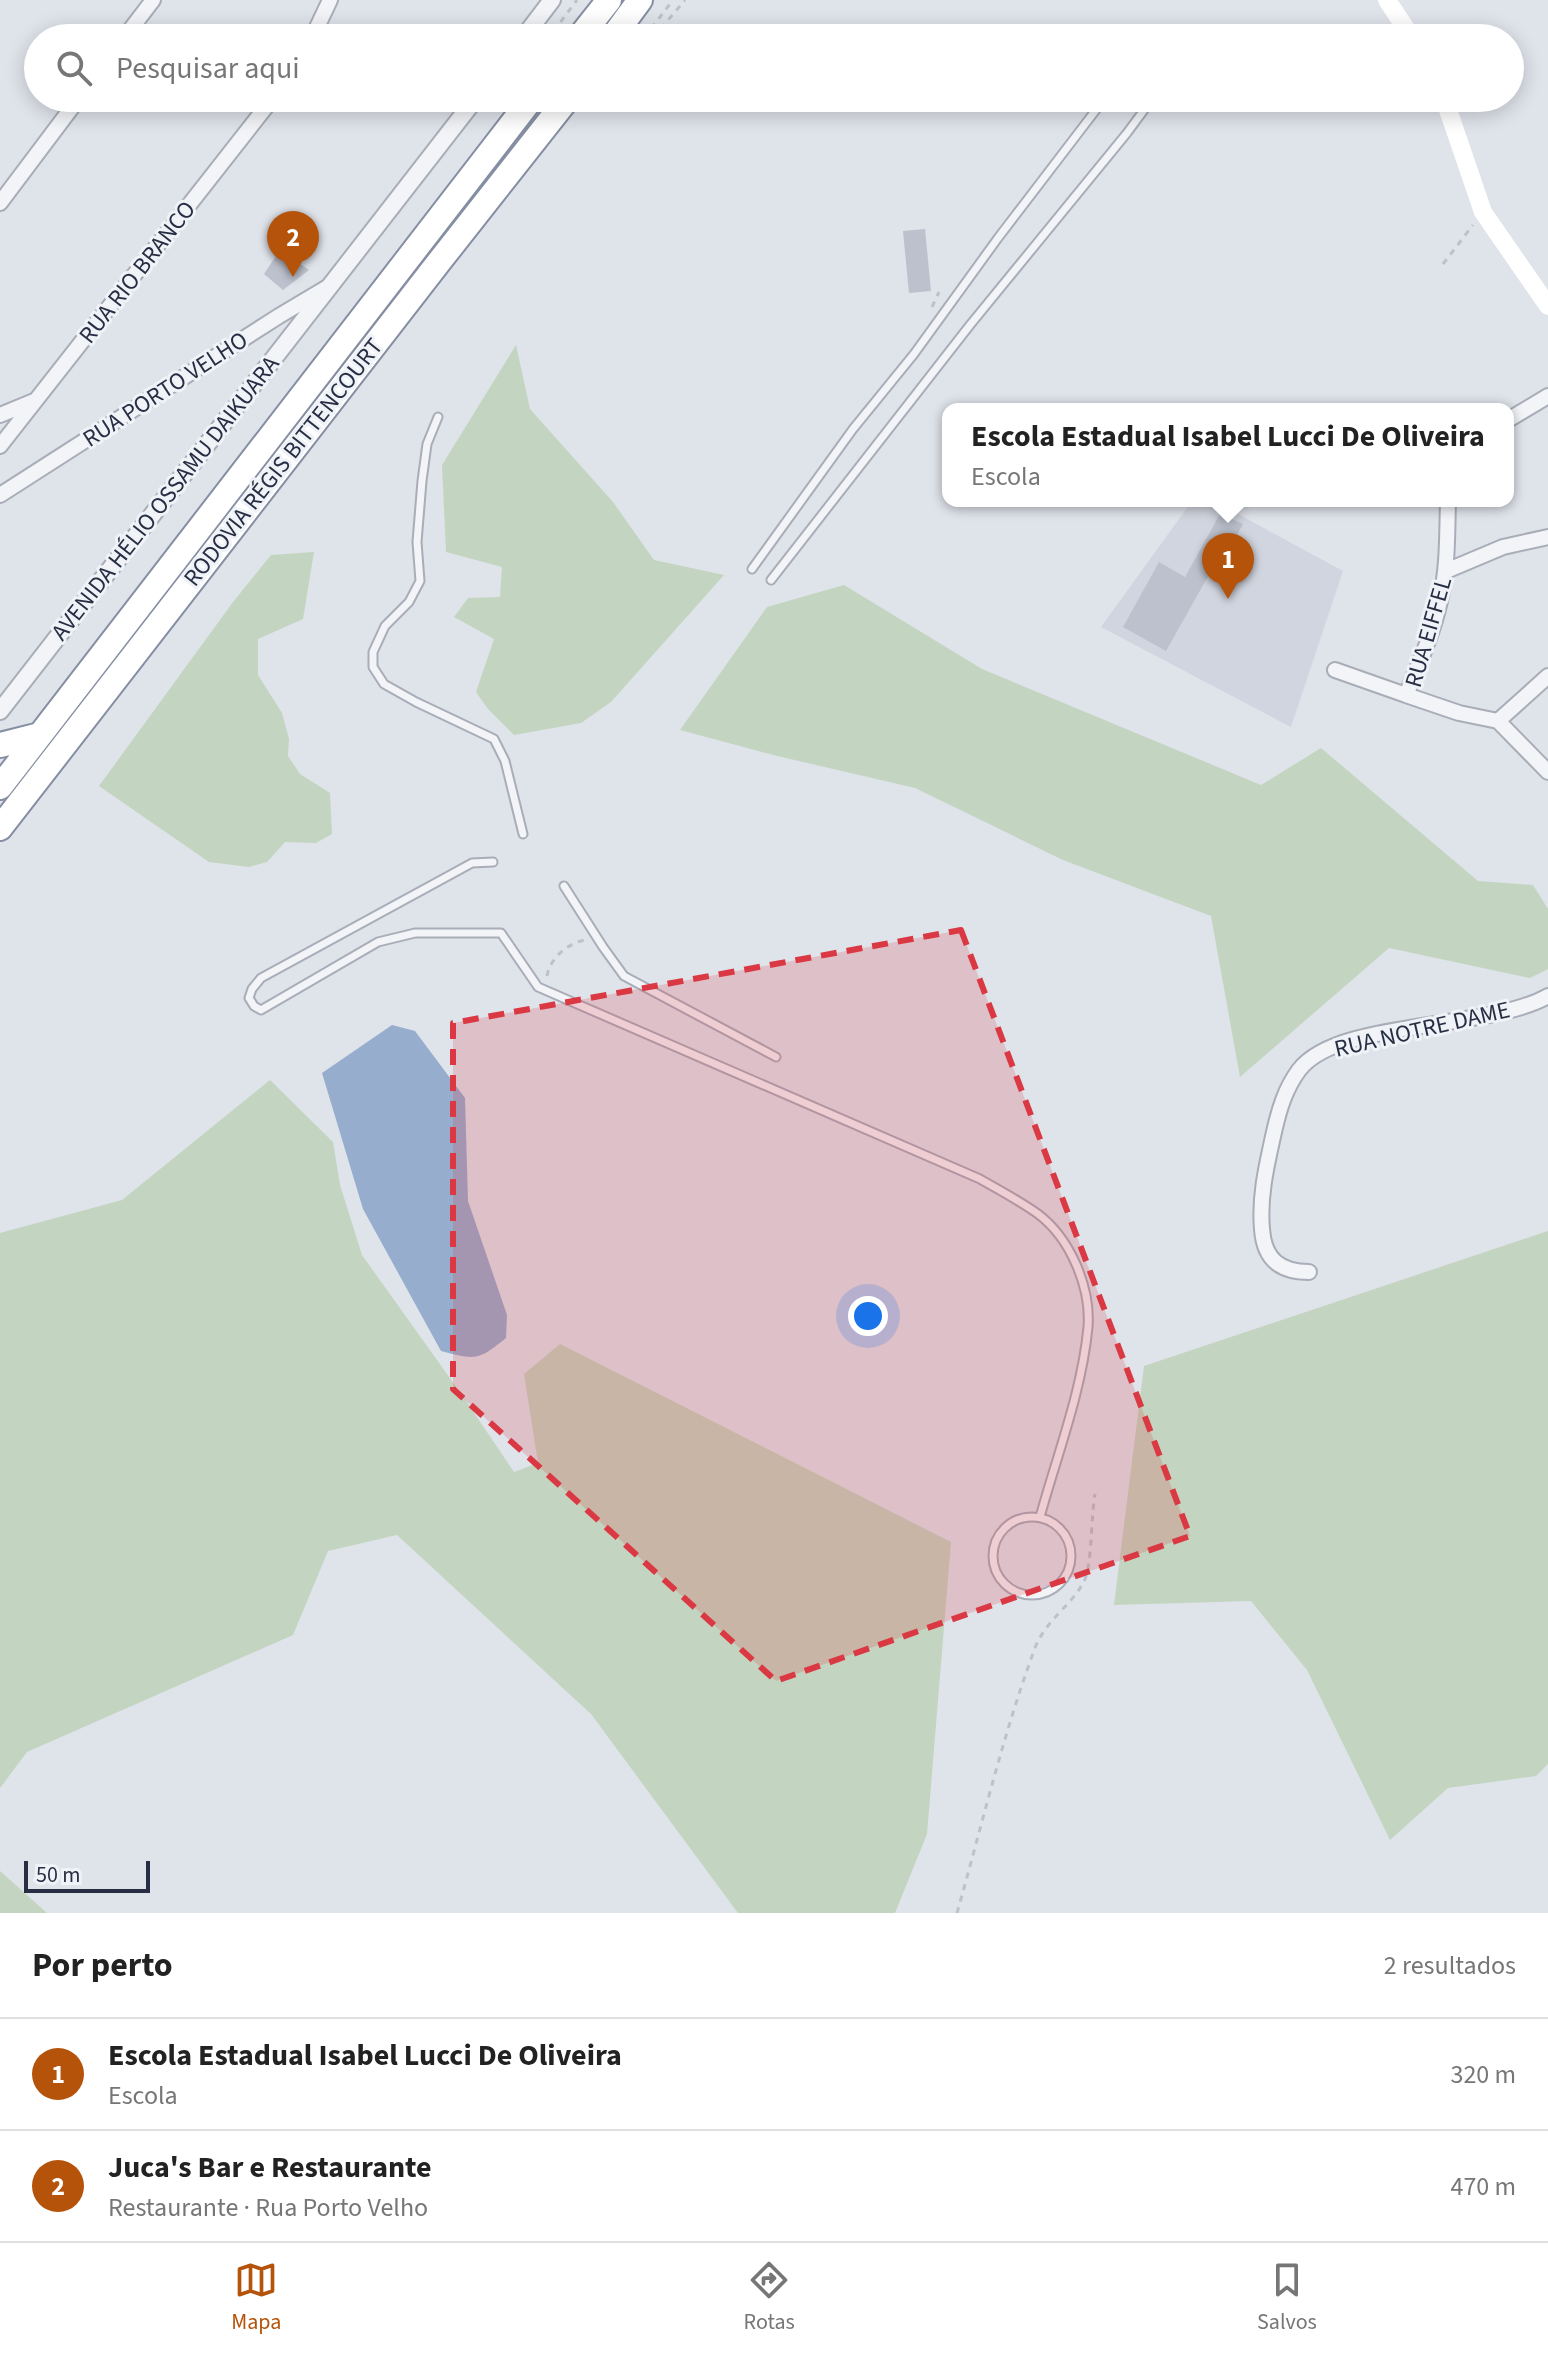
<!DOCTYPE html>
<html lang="pt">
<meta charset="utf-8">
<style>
:root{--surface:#fff;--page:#f2f2f2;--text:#222;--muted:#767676;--line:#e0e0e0;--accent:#b45309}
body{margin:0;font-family:"Source Sans 3",sans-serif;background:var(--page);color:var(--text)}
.scale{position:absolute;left:24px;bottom:20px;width:126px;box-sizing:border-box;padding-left:8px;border:4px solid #272e43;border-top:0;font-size:22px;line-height:28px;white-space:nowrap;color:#272e43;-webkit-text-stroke:6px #eff2f7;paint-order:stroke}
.you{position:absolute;left:868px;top:1316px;width:28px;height:28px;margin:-20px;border:6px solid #fff;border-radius:50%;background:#1a73e8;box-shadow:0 0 0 12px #1a73e833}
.badge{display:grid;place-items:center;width:52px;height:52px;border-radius:50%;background:var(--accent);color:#fff;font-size:26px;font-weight:700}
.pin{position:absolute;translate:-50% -66px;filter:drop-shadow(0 2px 4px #0008)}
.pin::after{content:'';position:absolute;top:42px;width:28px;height:24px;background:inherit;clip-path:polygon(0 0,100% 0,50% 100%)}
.popup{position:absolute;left:942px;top:403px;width:572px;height:104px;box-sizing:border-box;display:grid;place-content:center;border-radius:16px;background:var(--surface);filter:drop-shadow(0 2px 6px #0005);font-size:26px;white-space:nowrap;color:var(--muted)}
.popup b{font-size:30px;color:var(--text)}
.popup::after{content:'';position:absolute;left:50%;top:100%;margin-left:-16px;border:16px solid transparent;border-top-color:var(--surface)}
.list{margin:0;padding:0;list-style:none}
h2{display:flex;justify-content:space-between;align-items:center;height:104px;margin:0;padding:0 32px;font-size:34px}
h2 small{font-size:26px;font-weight:400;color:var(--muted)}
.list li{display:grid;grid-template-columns:52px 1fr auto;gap:24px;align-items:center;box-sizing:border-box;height:112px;padding:0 32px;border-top:2px solid var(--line)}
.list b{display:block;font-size:30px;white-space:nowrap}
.list p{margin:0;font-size:26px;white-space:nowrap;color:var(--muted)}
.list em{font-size:26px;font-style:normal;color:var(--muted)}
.icon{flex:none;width:44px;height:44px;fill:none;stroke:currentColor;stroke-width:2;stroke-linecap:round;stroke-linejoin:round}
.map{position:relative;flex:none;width:1548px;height:1913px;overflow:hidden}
.search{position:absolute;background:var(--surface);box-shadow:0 4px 20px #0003;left:24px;right:24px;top:24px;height:88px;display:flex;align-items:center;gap:20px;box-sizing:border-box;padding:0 28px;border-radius:44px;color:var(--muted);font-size:30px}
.sheet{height:328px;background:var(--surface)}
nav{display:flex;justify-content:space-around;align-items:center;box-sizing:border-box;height:112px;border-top:2px solid var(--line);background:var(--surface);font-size:22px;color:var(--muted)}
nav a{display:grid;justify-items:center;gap:4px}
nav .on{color:var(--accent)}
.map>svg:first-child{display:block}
</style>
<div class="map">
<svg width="1548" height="1913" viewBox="0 0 1548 1913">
<rect width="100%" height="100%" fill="#dfe3ea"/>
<!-- built -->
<path fill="#d1d5df" d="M1192 501H1214L1343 571 1291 727 1101 627Z"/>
<!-- green -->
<path fill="#c3d5c0" d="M516 345 530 409 613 502 654 560 724 575 611 702 581 723 514 735 488 709 476 692 494 639 454 617 468 598 500 597 502 567 446 552 442 465Z
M314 552 303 619 258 639V675L282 713 289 739 288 756 300 774 330 793 332 834 316 843 285 842 267 862 249 867 209 862 99 786 233 602 271 555Z
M844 585 982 669 1261 785 1321 748 1478 881 1533 885 1548 909V969L1530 978 1389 948 1240 1077 1211 916 1063 860 915 788 773 755 680 730 767 607Z
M270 1080 333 1142 340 1185 362 1255 462 1395 514 1472 538 1463 524 1374 560 1344 951 1542 927 1834 895 1913H738L591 1714 397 1535 328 1551 293 1635 27 1752 0 1788V1233L122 1200Z
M1548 1231V1764L1536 1776 1448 1788 1390 1840 1307 1670 1251 1601 1114 1605 1144 1366Z
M0 1871 47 1913H0Z"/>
<!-- water -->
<path fill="#97adcd" d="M392 1025 415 1031 465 1098 468 1201 507 1315 506 1338C478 1361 475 1360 441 1351L363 1209 322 1073Z"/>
<!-- building -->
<path fill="#bcc1cd" d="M925 229 931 291 909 293 903 231Z
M280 250 309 270 283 290 264 274Z
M1220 514 1243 524 1216 573 1211 571 1166 651 1123 627 1159 562 1185 577Z"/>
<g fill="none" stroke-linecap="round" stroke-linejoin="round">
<defs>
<path id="service" d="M1163 36 1164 38
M1129 98 1144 110
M438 417 427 444 422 481 417 542 420 581 409 602 385 626 373 652V667L384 684 416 702 494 739 505 761 523 834
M752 569 853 429 914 354 998 238 1105 98
M771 580 970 325 1127 133 1144 110 1149 98
M493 862 472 863 261 978 252 989 249 998 254 1006 261 1010 378 942 415 933H501L538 987 980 1179C999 1190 1020 1201 1038 1214 1070 1238 1091 1287 1088 1327 1082 1391 1057 1455 1040 1517
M564 886 603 947 624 976 776 1057
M993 1556a39 39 0 1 1 78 0a39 39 0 1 1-78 0Z"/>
<path id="minor" d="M124 38 153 0
M312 38 330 0
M0 203 79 98
M0 415 34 401
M1508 420 1548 396
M0 446 273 98
M0 495 279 316 326 288
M1448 501C1447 534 1448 568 1440 601 1433 633 1419 664 1406 695L1459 713 1498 721 1548 772
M1446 571 1503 547 1548 537
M1335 670 1406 695
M1498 721 1548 676
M1309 1272C1280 1272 1264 1259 1262 1229 1259 1196 1267 1164 1274 1132 1279 1110 1285 1089 1299 1070 1338 1019 1486 1031 1548 996"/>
<path id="tertiary" d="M523 38 552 0
M0 711 476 98"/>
<path id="motorway" d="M579 38 609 0
M612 38 640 0
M0 745 40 735
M0 787 532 98
M0 828 442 258 568 98"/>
</defs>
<!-- service casing -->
<use href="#service" stroke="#a8adb8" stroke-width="11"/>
<!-- minor casing -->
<use href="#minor" stroke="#a8adb8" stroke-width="18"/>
<!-- tertiary casing -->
<use href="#tertiary" stroke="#a8adb8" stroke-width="20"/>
<!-- motorway casing -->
<use href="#motorway" stroke="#858ea2" stroke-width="28"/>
<!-- path -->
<path stroke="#bec1c9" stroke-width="3" stroke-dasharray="6 6" stroke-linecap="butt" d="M552 26 556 28 577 0
M644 38 673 0
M653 38 685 0
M1443 264 1473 225
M932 307 939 292
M547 976C550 958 568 943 585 940
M957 1913C982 1825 1003 1734 1035 1648 1046 1619 1074 1604 1085 1579 1092 1563 1091 1516 1095 1494"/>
<!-- service -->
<use href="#service" stroke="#f3f4f8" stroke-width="7"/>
<!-- minor -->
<use href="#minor" stroke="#f3f4f8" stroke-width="14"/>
<!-- tertiary -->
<use href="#tertiary" stroke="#f3f4f8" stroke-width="16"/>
<!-- secondary -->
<path stroke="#fff" stroke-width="18" d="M1387 0 1412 38
M1444 98 1483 212 1548 306"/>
<!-- motorway -->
<use href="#motorway" stroke="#fff" stroke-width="24"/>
</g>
<!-- marked area -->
<path fill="#da3943" fill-opacity="0.2" stroke="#da3943" stroke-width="6" stroke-dasharray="16 10" stroke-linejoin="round" d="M961 930 1190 1536 776 1681 453 1389V1023Z"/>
<g text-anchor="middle" stroke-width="6" stroke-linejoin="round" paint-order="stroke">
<!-- street labels -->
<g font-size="24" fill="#272e43" stroke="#eff2f7">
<text transform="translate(137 272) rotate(-52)" y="8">RUA RIO BRANCO</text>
<text transform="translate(165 389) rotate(-33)" y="8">RUA PORTO VELHO</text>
<text transform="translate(283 462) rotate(-52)" y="8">RODOVIA RÉGIS BITTENCOURT</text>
<text transform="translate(165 498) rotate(-52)" y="8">AVENIDA HÉLIO OSSAMU DAIKUARA</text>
<text transform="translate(1428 632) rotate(-74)" y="8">RUA EIFFEL</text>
<text transform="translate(1422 1029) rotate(-13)" y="8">RUA NOTRE DAME</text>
</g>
</g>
</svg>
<div class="scale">50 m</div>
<div class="you"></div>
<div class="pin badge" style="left:1228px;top:599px">1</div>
<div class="popup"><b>Escola Estadual Isabel Lucci De Oliveira</b>Escola</div>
<div class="pin badge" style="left:293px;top:277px">2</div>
<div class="search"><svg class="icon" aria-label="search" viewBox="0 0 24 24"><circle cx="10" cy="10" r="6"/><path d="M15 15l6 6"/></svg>Pesquisar aqui</div>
</div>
<section class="sheet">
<h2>Por perto<small>2 resultados</small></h2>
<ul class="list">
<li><span class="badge">1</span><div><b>Escola Estadual Isabel Lucci De Oliveira</b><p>Escola</p></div><em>320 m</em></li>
<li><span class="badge">2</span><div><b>Juca's Bar e Restaurante</b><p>Restaurante · Rua Porto Velho</p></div><em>470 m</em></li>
</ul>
</section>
<nav>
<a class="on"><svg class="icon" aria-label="map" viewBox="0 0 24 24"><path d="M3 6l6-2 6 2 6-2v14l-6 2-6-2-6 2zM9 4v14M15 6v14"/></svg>Mapa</a>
<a><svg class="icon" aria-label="directions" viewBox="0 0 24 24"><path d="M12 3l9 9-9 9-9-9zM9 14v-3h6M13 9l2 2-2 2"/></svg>Rotas</a>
<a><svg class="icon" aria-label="saved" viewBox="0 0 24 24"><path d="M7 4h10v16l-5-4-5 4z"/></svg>Salvos</a>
</nav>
